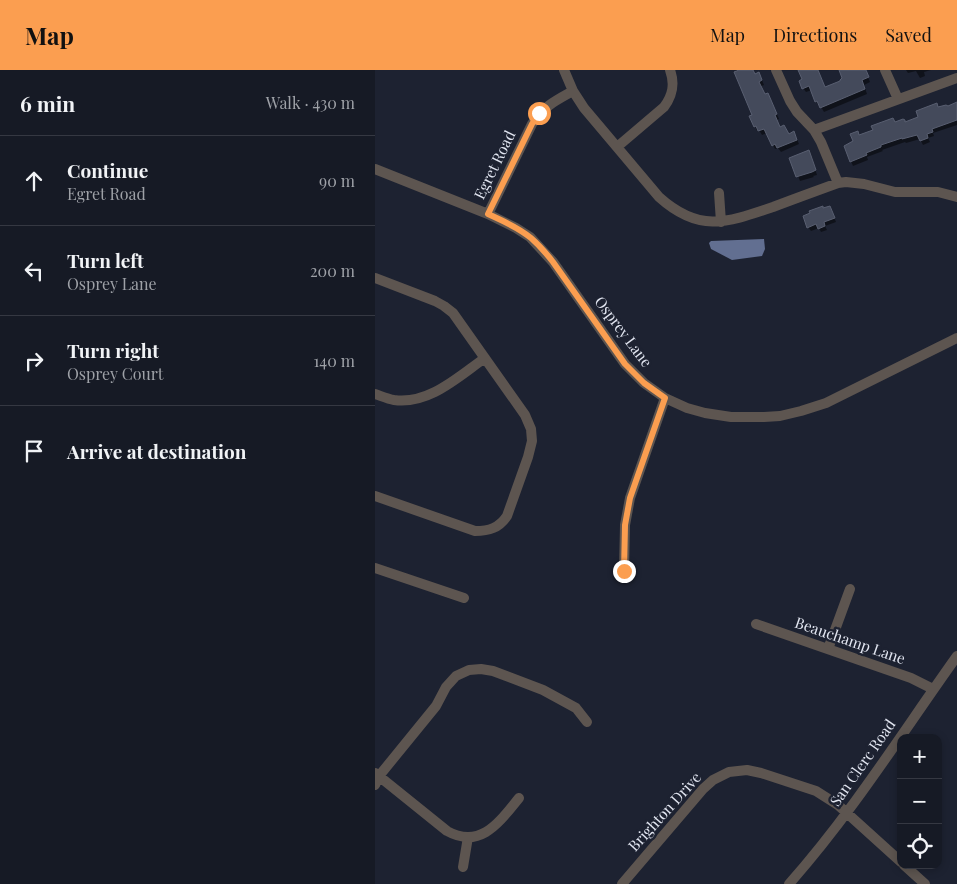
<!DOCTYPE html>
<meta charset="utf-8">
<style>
:root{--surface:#161a25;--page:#1f232d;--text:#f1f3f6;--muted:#9ea1a7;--line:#353842;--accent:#fb9e50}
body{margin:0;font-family:"Playfair Display",serif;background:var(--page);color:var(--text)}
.controls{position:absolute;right:15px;bottom:15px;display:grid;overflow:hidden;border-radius:10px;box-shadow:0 2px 8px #0003}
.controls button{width:45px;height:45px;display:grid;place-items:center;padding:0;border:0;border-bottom:1px solid var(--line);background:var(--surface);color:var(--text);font:25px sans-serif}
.stop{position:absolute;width:15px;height:15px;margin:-11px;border:4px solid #fb9e50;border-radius:50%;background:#fff}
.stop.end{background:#fb9e50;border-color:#fff;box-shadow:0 1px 5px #0008}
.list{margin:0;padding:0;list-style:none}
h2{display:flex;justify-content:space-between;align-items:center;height:65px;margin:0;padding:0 20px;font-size:21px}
h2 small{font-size:16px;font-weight:400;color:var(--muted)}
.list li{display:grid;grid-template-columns:32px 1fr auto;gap:15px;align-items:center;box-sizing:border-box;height:90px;padding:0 20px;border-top:1px solid var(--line)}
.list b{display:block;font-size:19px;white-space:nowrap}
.list p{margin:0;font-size:16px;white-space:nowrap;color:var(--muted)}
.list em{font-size:16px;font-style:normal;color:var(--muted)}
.icon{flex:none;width:28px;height:28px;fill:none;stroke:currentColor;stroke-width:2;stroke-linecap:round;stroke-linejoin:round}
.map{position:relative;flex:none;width:582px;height:814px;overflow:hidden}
header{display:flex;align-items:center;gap:30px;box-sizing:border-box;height:70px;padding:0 25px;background:var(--accent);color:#111}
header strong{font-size:24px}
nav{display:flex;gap:28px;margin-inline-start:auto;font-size:18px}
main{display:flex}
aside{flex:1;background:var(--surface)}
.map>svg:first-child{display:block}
</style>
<header>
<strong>Map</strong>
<nav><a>Map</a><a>Directions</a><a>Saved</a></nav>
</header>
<main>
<aside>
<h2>6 min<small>Walk · 430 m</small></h2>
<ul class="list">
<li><svg class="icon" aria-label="ahead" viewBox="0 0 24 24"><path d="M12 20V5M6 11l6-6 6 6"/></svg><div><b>Continue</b><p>Egret Road</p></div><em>90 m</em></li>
<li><svg class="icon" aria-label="left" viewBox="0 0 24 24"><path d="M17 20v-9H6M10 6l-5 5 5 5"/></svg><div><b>Turn left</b><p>Osprey Lane</p></div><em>200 m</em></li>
<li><svg class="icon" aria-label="right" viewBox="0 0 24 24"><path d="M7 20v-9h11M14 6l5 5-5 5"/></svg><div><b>Turn right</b><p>Osprey Court</p></div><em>140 m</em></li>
<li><svg class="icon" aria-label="arrive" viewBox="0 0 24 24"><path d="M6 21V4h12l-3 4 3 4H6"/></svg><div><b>Arrive at destination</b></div></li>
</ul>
</aside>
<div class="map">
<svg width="582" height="814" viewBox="0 0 582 814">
<rect width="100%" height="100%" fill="#1d2231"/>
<!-- water -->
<path fill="#626f91" d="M389 169 390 179 387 186 357 190 336 179 334 173 336 171Z"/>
<!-- shadow -->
<path fill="#0007" d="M361 0H377L380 5 386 8 389 15 386 16 390 26 395 29 404 49 402 50 405 58 413 65 421 67 424 74 406 82 403 78 400 79 392 63 387 65 384 60 382 61 380 56 379 46Z
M425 0H443L450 18 469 9 465 0H481L492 5 495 12 489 15 492 24 449 42 445 35 444 36 441 31 437 20 431 22 428 18 429 10Z
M531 0H556L549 2 550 6 545 8 541 1 533 3Z
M582 33V55L558 63 559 66 553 68 555 72 548 75 545 69 531 73 530 72 507 80 508 81 492 87 493 90 478 96 470 77 479 72 484 66 520 53H530L563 38 573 37Z
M436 86 442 105 438 106 439 107 425 111 416 88Z
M455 137 461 152 450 156 452 160 446 162 444 158 436 161 433 157 448 140Z"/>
<!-- building -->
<path fill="#444a5b" stroke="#595f71" d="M364 0H378L380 4 384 2 387 10 384 12 390 24 393 23 402 44 400 45 405 57 409 55 414 64 419 61 422 70 402 78 400 74 397 76 389 59 383 61 381 56 379 57 374 46 377 45 359 2Z
M423 0H443L450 17 465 11V10L467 8 464 0H491L494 7 487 10 490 19 445 38 442 31 440 32 434 16 427 19 424 11 427 9Z
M582 32V50L557 59 558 62 552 64 553 68 545 71 542 65 527 69V68L506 75V77L491 83 492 85 475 92 469 76 478 71 475 64 483 61 484 65 498 60 496 56 518 48 520 52 528 49 530 50V52L543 47 541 41 562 33 563 37 571 35 573 36Z
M434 80 441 100 437 102 421 107 414 88Z
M448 136V138L455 136 460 148 449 152 450 156 443 159 441 154 432 158 428 146 435 143 434 141Z"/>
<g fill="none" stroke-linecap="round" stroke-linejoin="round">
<!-- minor -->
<path stroke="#5d5550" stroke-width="10" d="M189 0 198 21 209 38 284 127C324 163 351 153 398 137 419 129 441 121 463 113L471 112 489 114 520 122H563L582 127
M401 0 415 31 422 42 439 60 446 72 463 113
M510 0 523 29
M439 60 582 8
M242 77 289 37C298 25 300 14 295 0
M0 99 113 144 141 158 155 167 178 192 250 294 269 313 290 328 312 338 330 343 356 347H389L405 346 426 341 451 333 582 268
M344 123 346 152
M113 144 157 54C169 36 180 31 198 21
M0 208 60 231 69 236 78 243 150 345 156 359 157 371 153 387 132 446C124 458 114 461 100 461L0 426
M0 324C6 326 13 329 19 330 54 335 84 306 110 288
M0 498 89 528
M249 501 250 455 255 428 290 328
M381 554 536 608 558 619
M453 579 475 519
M0 703 72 761C106 780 125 751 144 728
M0 715 4 706 61 636 71 617 81 606 94 600 106 599 118 601 168 620 201 638 212 652
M529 795 550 814
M88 797 93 767
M247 814 328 719 338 710 354 702 372 700 386 703 441 721 463 735 526 792
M414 814C477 743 527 663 582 586"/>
</g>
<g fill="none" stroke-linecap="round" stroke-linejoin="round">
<!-- route -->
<path stroke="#fb9e50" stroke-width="6" d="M164 43 157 54 113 144C128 151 143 157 156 168 164 175 171 183 178 192L250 294 269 313 290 328 255 428 250 455 249 501"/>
</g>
<g text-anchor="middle" stroke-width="5" stroke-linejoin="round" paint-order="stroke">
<!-- street labels -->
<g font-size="15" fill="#e2e6f1" stroke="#1d2231">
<text transform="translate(120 95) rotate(-64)" y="5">Egret Road</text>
<text transform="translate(248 262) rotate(53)" y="5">Osprey Lane</text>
<text transform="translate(475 571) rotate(19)" y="5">Beauchamp Lane</text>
<text transform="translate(488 693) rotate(-55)" y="5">San Clerc Road</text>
<text transform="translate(290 742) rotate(-48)" y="5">Brighton Drive</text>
</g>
</g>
</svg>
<div class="controls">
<button>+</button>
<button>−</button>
<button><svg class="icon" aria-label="locate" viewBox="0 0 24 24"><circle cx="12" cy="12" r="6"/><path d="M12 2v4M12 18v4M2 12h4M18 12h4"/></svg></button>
</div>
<div class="stop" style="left:164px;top:43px"></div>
<div class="stop end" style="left:249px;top:501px"></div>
</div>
</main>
